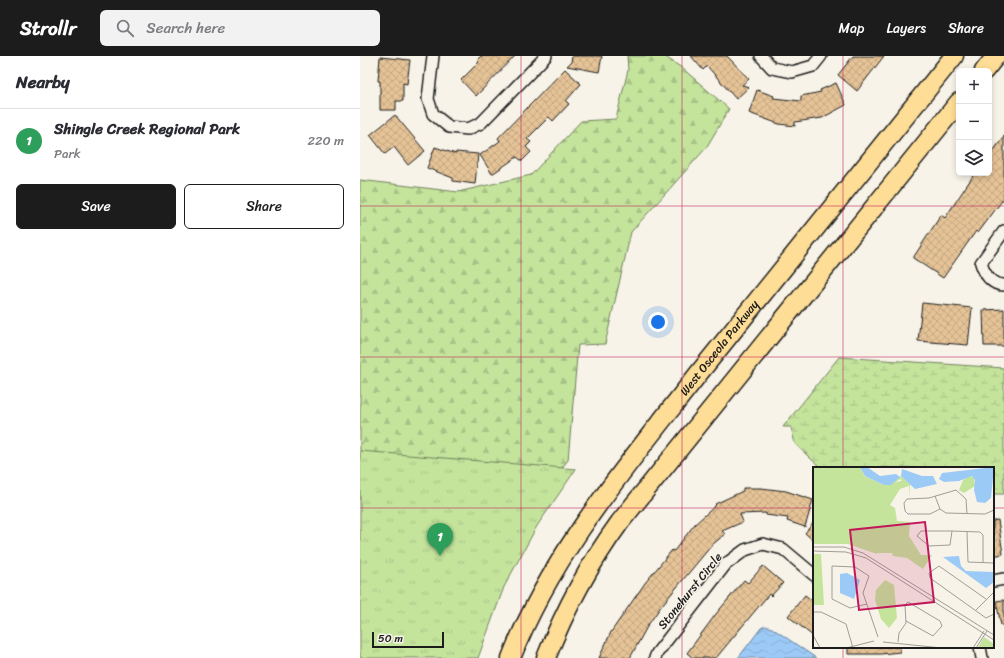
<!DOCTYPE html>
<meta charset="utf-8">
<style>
:root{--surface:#fff;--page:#f2f2f3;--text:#2b2b33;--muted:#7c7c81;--line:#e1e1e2;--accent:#1c1c1c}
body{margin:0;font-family:Sriracha,sans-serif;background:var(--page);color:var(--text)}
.controls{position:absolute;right:12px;top:12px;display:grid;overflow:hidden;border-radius:6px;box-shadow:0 2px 6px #0003}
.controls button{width:36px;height:36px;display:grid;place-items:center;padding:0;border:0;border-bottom:1px solid var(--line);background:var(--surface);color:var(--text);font:20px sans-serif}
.scale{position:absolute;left:12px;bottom:10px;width:72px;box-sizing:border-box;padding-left:4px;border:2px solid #1c1c1c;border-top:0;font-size:11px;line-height:14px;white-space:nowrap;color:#1c1c1c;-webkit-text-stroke:3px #f7f3e8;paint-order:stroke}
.you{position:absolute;left:298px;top:266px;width:14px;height:14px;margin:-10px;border:3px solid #fff;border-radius:50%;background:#1a73e8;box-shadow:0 0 0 6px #1a73e833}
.badge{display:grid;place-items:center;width:26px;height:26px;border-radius:50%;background:var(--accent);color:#fff;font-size:13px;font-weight:700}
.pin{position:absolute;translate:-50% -33px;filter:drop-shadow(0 1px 2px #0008)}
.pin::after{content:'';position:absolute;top:21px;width:14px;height:12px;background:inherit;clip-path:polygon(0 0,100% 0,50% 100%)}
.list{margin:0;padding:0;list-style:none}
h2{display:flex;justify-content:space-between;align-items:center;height:52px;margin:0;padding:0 16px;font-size:17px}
h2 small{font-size:13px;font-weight:400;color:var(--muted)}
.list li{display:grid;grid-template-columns:26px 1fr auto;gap:12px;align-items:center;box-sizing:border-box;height:64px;padding:0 16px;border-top:1px solid var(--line)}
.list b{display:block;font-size:15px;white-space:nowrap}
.list p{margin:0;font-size:13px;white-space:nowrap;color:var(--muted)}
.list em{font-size:13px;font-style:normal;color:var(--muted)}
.actions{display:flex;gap:8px;padding:12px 16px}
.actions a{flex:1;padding:9px 0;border:1px solid var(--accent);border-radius:6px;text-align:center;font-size:14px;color:var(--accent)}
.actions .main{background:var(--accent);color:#fff}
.icon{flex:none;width:22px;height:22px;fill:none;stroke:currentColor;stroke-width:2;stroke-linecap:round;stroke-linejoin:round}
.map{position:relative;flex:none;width:644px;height:602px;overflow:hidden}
header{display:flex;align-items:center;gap:24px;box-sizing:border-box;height:56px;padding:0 20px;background:var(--accent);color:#fff}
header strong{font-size:19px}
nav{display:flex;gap:22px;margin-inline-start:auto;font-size:14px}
.search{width:280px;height:36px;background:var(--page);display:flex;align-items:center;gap:10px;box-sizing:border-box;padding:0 14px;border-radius:6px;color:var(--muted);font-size:15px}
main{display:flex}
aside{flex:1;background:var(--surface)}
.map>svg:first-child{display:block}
</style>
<header>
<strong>Strollr</strong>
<div class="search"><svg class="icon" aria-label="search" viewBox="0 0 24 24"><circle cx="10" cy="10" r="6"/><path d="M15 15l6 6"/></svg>Search here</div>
<nav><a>Map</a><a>Layers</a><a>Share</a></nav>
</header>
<main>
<aside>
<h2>Nearby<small></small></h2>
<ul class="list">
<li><span class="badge" style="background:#2e9e5b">1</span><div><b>Shingle Creek Regional Park</b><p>Park</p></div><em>220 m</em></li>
</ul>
<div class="actions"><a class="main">Save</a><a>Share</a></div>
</aside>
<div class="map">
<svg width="644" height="602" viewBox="0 0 644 602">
<defs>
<pattern id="forest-firs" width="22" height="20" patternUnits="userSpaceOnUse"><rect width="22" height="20" fill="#c4e49c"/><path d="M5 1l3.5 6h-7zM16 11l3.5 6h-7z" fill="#a8c386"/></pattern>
<pattern id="wetland-marsh" width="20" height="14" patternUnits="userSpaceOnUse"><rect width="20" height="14" fill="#c4e49c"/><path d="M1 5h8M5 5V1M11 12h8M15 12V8" fill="none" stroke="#a8c386"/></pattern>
<pattern id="park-tufts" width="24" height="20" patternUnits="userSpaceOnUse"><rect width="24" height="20" fill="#c4e49c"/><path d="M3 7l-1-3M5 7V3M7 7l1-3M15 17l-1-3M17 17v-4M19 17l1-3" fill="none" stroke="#a8c386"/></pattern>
<pattern id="water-waves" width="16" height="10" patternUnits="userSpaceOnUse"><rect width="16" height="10" fill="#9ccaf7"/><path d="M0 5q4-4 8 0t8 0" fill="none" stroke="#86add3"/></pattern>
<pattern id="building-cross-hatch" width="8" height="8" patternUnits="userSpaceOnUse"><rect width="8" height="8" fill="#e5c397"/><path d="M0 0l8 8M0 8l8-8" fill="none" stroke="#c4a782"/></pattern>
</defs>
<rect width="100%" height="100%" fill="#f7f3e8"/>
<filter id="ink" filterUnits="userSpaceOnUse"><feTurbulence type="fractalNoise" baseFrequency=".025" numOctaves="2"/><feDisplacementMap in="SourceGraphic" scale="8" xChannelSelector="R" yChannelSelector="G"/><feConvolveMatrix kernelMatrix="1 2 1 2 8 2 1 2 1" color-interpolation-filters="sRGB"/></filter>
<g filter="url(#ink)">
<!-- forest -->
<path fill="url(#forest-firs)" stroke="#70805c" d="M267 0H304L322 12 369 53 346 92 271 176 245 288 218 289 208 404 165 459 0 444V124L98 136 171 119 221 65 256 63 268 14Z"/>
<!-- wetland -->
<path fill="url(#wetland-marsh)" stroke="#70805c" d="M479 301 644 312V438H633V412H461L435 388 431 371H423Z"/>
<!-- park -->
<path fill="url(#park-tufts)" stroke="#70805c" d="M0 395 216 413 177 470 144 531 118 602H0Z"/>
<!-- water -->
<path fill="url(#water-waves)" stroke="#69849f" d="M405 570 412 572 456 602H378L401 572Z"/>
<!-- building -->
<path fill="url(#building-cross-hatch)" stroke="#1c1c1c" d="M121 0H155L116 40 101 24 119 6 117 4Z
M212 0H242L239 16 207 10 211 6Z
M331 0H367L389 23 382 29 389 31 376 43 347 10 343 14Z
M493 0H524L497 35 478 19Z
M20 1 50 4 47 28 43 27V45H36V54H20V25H18Z
M205 13 221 28 206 45 209 48 193 65 189 61 167 83 171 86 166 91 171 96 162 105 157 101 132 118 120 99 140 85 138 82Z
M476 27 486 49 462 62 435 66V70L419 68 389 57 397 34 414 40 413 42 441 45V40L461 36 460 34Z
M35 59 65 95 48 109 34 91 25 98 10 79Z
M644 80V142L618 177 616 175 583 222 553 202 581 159 585 162 615 117H629V101Z
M75 91 96 98V96L118 98 115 128 93 125V122L67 112Z
M562 247 612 252 608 289 558 285Z
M644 253V290H624L623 254Z
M383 432H401L426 435 453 444 445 471 427 465 428 462 406 459V457L380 458 383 466 362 475 365 478 352 489 302 549 288 569 270 602H239L251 576 285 527 312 494 314 495 334 469 356 449 355 448 383 435Z
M638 464 643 498 633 500V465Z
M454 466V485L445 477Z
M403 510 423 527 411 540 409 538 356 602H333L327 597 356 558 384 524 388 527Z
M445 539 454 546V581L428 560Z
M644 544V569H641L636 545Z
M488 591H540V596L521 598H488Z"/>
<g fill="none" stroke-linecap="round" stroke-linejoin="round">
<defs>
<path id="minor" d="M73 0 68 43 73 58 89 71 108 73 121 67 186 0
M401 0 412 12 432 16 453 10 461 0
M644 175 621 207C624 217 631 229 644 229
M633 525 644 523
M620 591 622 602
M295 602 297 597 366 508 385 494 403 488 423 493 454 519"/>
<g id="primary">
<path d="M624 15 636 0"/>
<path id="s1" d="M151 602C193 495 269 407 339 317 423 211 509 106 594 0"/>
<path d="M186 602C206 551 228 510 260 466L599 46"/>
</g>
</defs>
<!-- minor casing -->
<use href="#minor" stroke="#1c1c1c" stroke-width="14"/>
<!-- primary casing -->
<use href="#primary" stroke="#1c1c1c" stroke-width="21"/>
<!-- minor -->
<use href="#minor" stroke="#f7f3e8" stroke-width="11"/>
<!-- primary -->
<use href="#primary" stroke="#fedd96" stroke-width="18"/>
</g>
</g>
<!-- grid -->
<path fill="none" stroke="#c2185b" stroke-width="1" stroke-opacity="0.55" d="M161 0V602M322 0V602M483 0V412M0 150H644M0 301H644M0 452H454M633 452H644M483 591V602"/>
<g text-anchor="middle" stroke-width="3" stroke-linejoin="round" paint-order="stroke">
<!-- street labels -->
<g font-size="12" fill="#1c1c1c" stroke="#f7f3e8">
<text dy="4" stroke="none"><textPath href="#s1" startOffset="375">West Osceola Parkway</textPath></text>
<text transform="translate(330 535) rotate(-51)" y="4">Stonehurst Circle</text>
</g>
</g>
<!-- overview -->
<g transform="translate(453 411)">
<rect width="181" height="181" fill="#f7f3e8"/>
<path d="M47 0 49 2 52 9 71 18 88 9 97 17 96 31V19L87 12 78 19H69L52 10ZM171 170 181 177V181L165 180Z" fill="#c4e49c"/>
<path d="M16 0H47L52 10 71 19 91 13 96 19 87 22 77 38 82 41 84 54 97 55 96 69 108 88H119L110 102 94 91 80 89 79 86H65L0 63V18Z" fill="#c4e49c"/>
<path d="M45 14 78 21 81 25 77 37 69 42 68 27 59 31 57 24 46 18ZM55 48 64 49 72 54 52 52 50 50ZM72 113 81 118 84 151 76 161 68 152 62 133 63 123Z" fill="#c4e49c"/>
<path d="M0 0H22L0 22ZM156 9 161 10 162 19 151 26 146 23 150 13ZM0 56H63L64 87 35 77H0ZM0 87H8L11 138H0Z" fill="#c4e49c"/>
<path d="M47 0H54L67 9 83 7 87 10 78 18H71L52 9ZM181 0 178 31 172 36 164 35 161 23 162 13 159 9 146 14 131 15 126 12 129 6ZM89 2 109 9H120L124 17 102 22 88 9ZM146 89 148 99 153 104 181 105V115L173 121 130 90ZM34 106 47 113 41 132 27 126V107Z" fill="#9ccaf7"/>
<path fill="none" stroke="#9f9d96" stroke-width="1" d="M122 29 127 42 133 46 172 47 181 43M127 42 117 47H95L92 44 91 36 94 32 116 31 143 23 153 32 154 47M139 64 137 78 116 79 104 69 108 64H139L167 65 170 68V96M154 65 155 95 181 96M0 80H31L50 86 181 168M0 84 33 85 53 91 181 173M173 132 126 99 116 106 117 111 173 151 181 147M54 137 37 141 19 132V99L42 100 56 109 50 126 65 170M163 143 181 125M0 145H8L33 157 40 181M0 168 7 181M70 175 129 181M85 175 86 166 93 156 92 138 95 135 127 154 129 159 120 169 93 154M33 181 61 174M160 181 171 164M163 181 174 164"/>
<path fill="#c2185b" fill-opacity="0.15" stroke="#c2185b" stroke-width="2" d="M112 55 121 135 46 143 37 63Z"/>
<rect width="181" height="181" fill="none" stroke="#1c1c1c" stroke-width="2"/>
</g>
</svg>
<div class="controls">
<button>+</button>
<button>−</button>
<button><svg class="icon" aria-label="layers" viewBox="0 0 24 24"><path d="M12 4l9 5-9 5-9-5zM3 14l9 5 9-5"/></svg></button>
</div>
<div class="scale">50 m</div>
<div class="you"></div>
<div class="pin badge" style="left:80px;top:500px;background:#2e9e5b">1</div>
</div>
</main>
